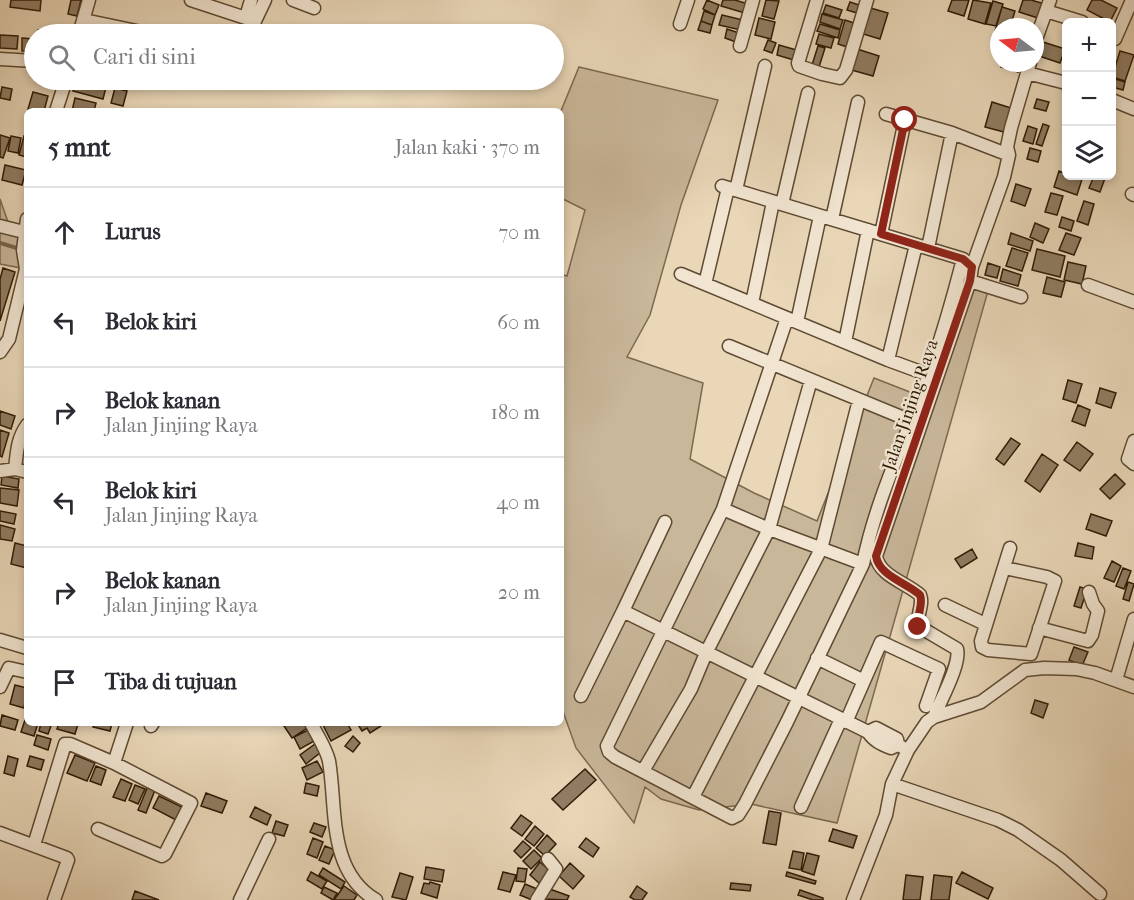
<!DOCTYPE html>
<html lang="id">
<meta charset="utf-8">
<style>
:root{--surface:#fff;--page:#f2f2f3;--text:#2b2b33;--muted:#7c7c81;--line:#e1e1e2}
body{margin:0;font-family:"IM FELL French Canon",serif;background:var(--page);color:var(--text)}
.controls{position:absolute;right:18px;top:18px;display:grid;overflow:hidden;border-radius:9px;box-shadow:0 3px 9px #0003}
.controls button{width:54px;height:54px;display:grid;place-items:center;padding:0;border:0;border-bottom:2px solid var(--line);background:var(--surface);color:var(--text);font:30px sans-serif}
.compass{position:absolute;left:990px;top:18px;width:54px;height:54px;border-radius:50%;background:var(--surface);box-shadow:0 3px 9px #0003;rotate:286deg}
.stop{position:absolute;width:18px;height:18px;margin:-14px;border:4px solid #8f2418;border-radius:50%;background:#fff}
.stop.end{background:#8f2418;border-color:#fff;box-shadow:0 2px 6px #0008}
.list{margin:0;padding:0;list-style:none}
h2{display:flex;justify-content:space-between;align-items:center;height:78px;margin:0;padding:0 24px;font-size:26px}
h2 small{font-size:20px;font-weight:400;color:var(--muted)}
.list li{display:grid;grid-template-columns:39px 1fr auto;gap:18px;align-items:center;box-sizing:border-box;height:90px;padding:0 24px;border-top:2px solid var(--line)}
.list b{display:block;font-size:22px;white-space:nowrap}
.list p{margin:0;font-size:20px;white-space:nowrap;color:var(--muted)}
.list em{font-size:20px;font-style:normal;color:var(--muted)}
.icon{flex:none;width:33px;height:33px;fill:none;stroke:currentColor;stroke-width:2;stroke-linecap:round;stroke-linejoin:round}
.map{position:relative;flex:none;width:1134px;height:900px;overflow:hidden}
.search{position:absolute;background:var(--surface);box-shadow:0 3px 9px #0003;left:24px;top:24px;width:540px;height:66px;display:flex;align-items:center;gap:15px;box-sizing:border-box;padding:0 21px;border-radius:33px;color:var(--muted);font-size:22px}
.panel{position:absolute;background:var(--surface);box-shadow:0 3px 9px #0003;left:24px;top:108px;width:540px;height:618px;border-radius:9px}
.map>svg:first-child{display:block}
</style>
<div class="map">
<svg width="1134" height="900" viewBox="0 0 1134 900">
<rect width="100%" height="100%" fill="#e9d7b8"/>
<filter id="stains"><feTurbulence type="fractalNoise" baseFrequency=".00333" numOctaves="4"/><feColorMatrix values="0 0 0 0 .2 0 0 0 0 .09 0 0 0 0 .02 0 0 0 .5 -.17"/></filter>
<radialGradient id="worn" r=".72"><stop offset=".6" stop-color="#630" stop-opacity="0"/><stop offset="1" stop-color="#630" stop-opacity=".3"/></radialGradient>
<!-- green -->
<path fill="#c9b79a" stroke="#7c6950" stroke-width="1.5" d="M579 67 718 100 681 205 650 315 627 357 703 383 690 459 754 493 817 521 874 378 920 396 958 278 988 291 837 823 751 804 699 810 661 799 645 787 634 823 576 748 561 706V274L567 276 585 210 561 198V111Z
M0 199 9 225 27 235 21 268 0 264Z"/>
<g fill="none" stroke-linecap="round" stroke-linejoin="round">
<!-- stream -->
<path stroke="#79654c" stroke-width="4" d="M0 243 20 249"/>
</g>
<!-- building -->
<path fill="#907d63" stroke="#2f1b06" stroke-width="1.5" d="M11 0H41L40 11 10 7Z
M71 0H81L77 16 68 14Z
M707 0 719 5 715 15 703 9Z
M723 0H735L748 4 745 13 721 6Z
M766 0 779 1 774 19 762 16Z
M952 0H969L964 16 948 11Z
M973 0 991 3 985 24 968 19Z
M1023 0H1031L1045 4 1041 19 1019 12Z
M1092 0H1101L1117 8 1110 22 1087 10Z
M993 1 1003 4 996 26 986 24Z
M850 2 859 5 857 13 847 10Z
M826 5 842 10 839 18 823 13Z
M867 7 888 13 880 39 860 33Z
M1002 7 1015 11 1010 27H999V32L995 31Z
M704 11 715 15 712 25 701 21Z
M822 14 843 20 840 29 820 22Z
M722 15 743 20 741 30 719 25Z
M759 18 775 22 771 39 755 35Z
M845 20 857 24 850 48 838 44Z
M701 21 712 25 710 33 698 30Z
M820 24 840 30 838 38 817 31Z
M64 28 65 34H38V30Z
M727 29 739 33 736 42 725 38Z
M819 34 834 38 831 48 816 44Z
M0 35 18 36 17 49 0 48Z
M22 38 33 39V51H22Z
M768 40 776 43 772 53 764 50Z
M1043 42 1065 49 1060 63 1039 56Z
M779 45 800 51 797 61 777 55Z
M818 46 825 48 819 67 812 65Z
M854 48 879 56 873 76 848 69Z
M1120 51 1134 55 1125 81 1112 77Z
M1003 63H1021L1018 72 1001 67Z
M1112 78 1125 82 1123 90 1112 87Z
M76 80H93L107 83 103 99 73 91Z
M2 87 12 89 10 100 0 98Z
M115 88 127 91 123 106 111 103Z
M33 92 48 96 44 111 28 109Z
M75 98 96 103 94 111H72Z
M1037 99 1049 102 1046 111 1034 108Z
M992 102 1011 108 1004 132 985 127Z
M1043 124 1049 126 1042 146 1036 144Z
M1028 126 1037 129 1033 144 1023 141Z
M0 135 10 138 3 158 0 157Z
M11 136 21 138 18 153 8 151Z
M24 136 27 137V157L19 155Z
M1030 148 1041 151 1038 162 1027 159Z
M5 165 26 170 22 185 2 180Z
M1059 171 1066 174V176L1082 179 1077 195 1054 187Z
M1094 176 1105 178 1100 192 1089 188Z
M1016 184 1031 189 1025 206 1011 201Z
M1051 193 1063 196 1057 215 1045 212Z
M1084 201 1094 204 1088 225 1077 221Z
M1062 217 1074 221 1071 231 1059 227Z
M1035 223 1049 229 1043 243 1030 237Z
M1011 233 1033 241 1030 251 1008 244Z
M1066 233 1081 238 1074 255 1059 250Z
M1012 248 1028 253 1022 271 1006 266Z
M1037 249 1065 256 1060 277 1032 270Z
M1068 262 1086 266 1082 284 1064 280Z
M988 263 1000 267 997 278 985 275Z
M3 268 15 272 0 321V279Z
M1003 269 1021 275 1018 286 1000 281Z
M1047 277 1065 282 1061 297 1043 293Z
M1068 380 1082 384 1076 403 1063 399Z
M1100 388 1116 393 1111 408 1096 403Z
M1078 405 1090 410 1085 426 1072 421Z
M0 411 15 416 11 429 0 425Z
M0 430 9 433 2 457 0 456Z
M1011 438 1020 444 1004 465 996 459Z
M1077 442 1093 454 1080 471 1064 460Z
M1042 454 1058 465 1040 492 1025 481Z
M1115 474 1125 484 1110 499 1100 489Z
M2 476 19 479 18 488 1 485Z
M0 488 19 490 17 506 0 503Z
M0 511 16 514 14 524 0 521Z
M1091 514 1112 521 1106 536 1086 529Z
M0 525 15 529 12 541 0 539Z
M15 543 27 546V568L11 564Z
M1078 543 1094 547 1092 559 1075 556Z
M972 549 977 558 961 568 955 559Z
M1112 561 1121 566 1114 582 1104 578Z
M1123 568 1131 571 1124 589 1116 586Z
M1128 582 1134 584 1129 601 1123 599Z
M1080 587 1087 589 1081 608 1074 606Z
M1074 647 1088 652 1082 666 1069 660Z
M15 685 27 688 24 708 10 704Z
M1035 700 1048 704 1043 718 1031 713Z
M27 714V723H38L34 736 21 732Z
M2 715 18 720 15 730 0 726Z
M41 723H52L48 734 39 731Z
M59 723 78 724 75 734 57 729Z
M94 723H112L110 731 93 727Z
M282 723H304L307 728 292 738Z
M322 723H347L351 730 331 741Z
M357 723H379L381 726 370 733 367 728 362 731Z
M310 729 316 740 300 749 294 737Z
M37 735 51 739 48 750 34 745Z
M353 736 360 743 353 752 345 746Z
M315 744 321 752 306 764 300 755Z
M75 755 95 763 87 781 67 773Z
M8 756 18 759 14 776 4 773Z
M30 756 44 760 41 770 27 766Z
M317 761 323 772 307 780 302 768Z
M96 766 106 770 101 785 90 781Z
M585 769 596 780 563 810 552 799Z
M121 779 132 784 125 801 113 797Z
M306 783 319 786 317 796 304 793Z
M135 785 145 789 138 804 129 800Z
M148 786 155 790 146 813 138 810Z
M206 793 227 801 222 813 201 806Z
M159 796 182 807 176 820 153 808Z
M255 807 271 815 267 825 250 817Z
M769 811 781 813 776 845 763 843Z
M521 815 532 823 522 836 511 828Z
M276 821 288 825 284 836 272 833Z
M314 823 326 827 322 837 310 832Z
M535 826 544 834 534 846 525 839Z
M833 829 857 836 853 848 829 841Z
M547 835 556 844 545 856 536 848Z
M313 838 323 842 317 858 307 854Z
M586 838 599 848 593 857 579 847Z
M523 841 531 848 521 858 514 851Z
M325 846 335 850 329 864 319 860Z
M534 850 542 858 531 869 523 861Z
M793 851 804 853 801 870 789 868Z
M807 853 819 856 814 875 802 871Z
M540 862 550 871 540 884 530 875Z
M570 863 584 876 573 889 559 876Z
M426 867 444 870 442 882 424 879Z
M323 868 345 882 341 889 319 875Z
M518 868 527 869 525 882 516 881Z
M311 872 327 881 322 889 307 880Z
M503 872 516 875 510 892 498 889Z
M787 872 816 881 815 884 786 876Z
M962 872 993 888 988 899 956 883Z
M400 873 413 877 406 900 392 897Z
M906 875 923 877 920 900H903Z
M934 875 952 877 949 900H931Z
M430 882 440 885 437 898 421 893 424 883 429 884Z
M731 883 751 885 750 891 730 889Z
M525 884 537 889 532 900 520 895Z
M344 886 357 895 354 900H334Z
M637 886 647 893 642 900H635L630 897Z
M324 887 337 893 333 900 321 893Z
M547 888 569 896 567 900 543 899Z
M800 890 823 898V900H813L798 895Z
M135 891 159 900H132Z"/>
<g fill="none" stroke-linecap="round" stroke-linejoin="round">
<defs>
<path id="street" d="M191 0 255 21 265 0
M293 0 314 8
M817 0 798 63 799 66 822 74 840 78 846 70 867 0
M1046 11 1082 22
M246 17 251 0
M84 20 151 34
M680 24 688 0
M79 34 89 0
M250 34 255 21
M1112 37 1115 39 1132 0
M1035 42 1050 0
M740 46 753 0
M0 59 34 61
M1027 73 1066 83
M277 80H282
M1112 100 1134 109
M56 111 66 80
M886 114 952 133 1009 155
M722 186 963 259
M736 190 765 66
M1132 194 1134 195
M782 204 808 93
M832 219 858 102
M0 226 24 232
M881 234 905 120
M928 248 952 133
M681 274 888 360 929 375
M970 281 1021 297
M705 284 728 188
M1088 285 1134 302
M752 303 773 202
M787 318 723 509 769 529 863 564
M797 322 820 216
M845 342 868 230
M729 346 911 421
M0 352 9 339 26 269 23 250 27 219
M888 360 916 245
M1134 441 1128 459 1134 464
M15 469C17 452 17 439 27 425
M0 471 15 469 27 472
M723 509 607 746 609 752 615 757 732 818 738 815 745 804 787 722 863 564C876 498 907 437 929 374 942 336 953 298 963 259L972 267
M1005 568 1047 577 1055 581 1031 654 988 650 982 647 981 641 1010 548
M945 605 985 624
M623 611 665 522
M1039 628 1088 641 1092 635 1098 611 1093 604 1089 592
M0 640 27 648
M817 658 864 681
M1116 680 1134 619
M0 687 9 668 27 672
M581 696 623 611 868 732C874 741 881 744 891 748L898 745
M934 717C940 701 961 664 957 649L918 626C916 616 924 605 920 595 907 583 879 576 876 556L970 281 972 267 1004 177 1009 155 1007 147 1011 128 1030 63
M846 722 881 642 939 669 926 706
M311 723C317 735 326 748 329 761 337 808 327 871 376 900
M151 726 153 723
M868 732 876 728 897 739 898 745 902 747
M114 763 127 723
M643 771 691 689 706 653 769 529 811 380
M892 784 998 820 1018 830 1061 860 1100 894
M693 797 821 549 859 400
M801 807 841 719
M0 833 67 858 68 860 54 900
M34 845 65 744H70L114 763 191 803 165 854 162 856 98 829
M240 900 269 839
M537 900 556 869 548 859
M853 900 886 815 892 784 908 750 927 722 934 717 981 702 1025 670 1044 668 1076 669 1095 673 1134 687"/>
</defs>
<!-- street casing -->
<use href="#street" stroke="#5e4a32" stroke-width="15"/>
<!-- street -->
<use href="#street" stroke="#f1e5d1" stroke-width="12"/>
</g>
<g fill="none" stroke-linecap="round" stroke-linejoin="round">
<!-- route -->
<path stroke="#8f2418" stroke-width="8" d="M905 120 881 234 963 259 972 267 970 281 876 556C879 576 907 583 920 595 924 605 916 616 918 627"/>
</g>
<g text-anchor="middle" stroke-width="4.5" stroke-linejoin="round" paint-order="stroke">
<!-- street labels -->
<g font-size="18" fill="#2f1b06" stroke="#f1e5d1">
<text transform="translate(910 405) rotate(-71)" y="6">Jalan Jinjing Raya</text>
</g>
</g>
<rect width="100%" height="100%" filter="url(#stains)"/>
<rect width="100%" height="100%" fill="url(#worn)"/>
</svg>
<div class="controls">
<button>+</button>
<button>−</button>
<button><svg class="icon" aria-label="layers" viewBox="0 0 24 24"><path d="M12 4l9 5-9 5-9-5zM3 14l9 5 9-5"/></svg></button>
</div>
<svg class="compass" viewBox="-18 -18 36 36"><path d="M0-13l5 13h-10z" fill="#e53935"/><path d="M0 13l5-13h-10z" fill="#7c7c81"/></svg>
<div class="stop" style="left:905px;top:120px"></div>
<div class="stop end" style="left:918px;top:627px"></div>
<div class="search"><svg class="icon" aria-label="search" viewBox="0 0 24 24"><circle cx="10" cy="10" r="6"/><path d="M15 15l6 6"/></svg>Cari di sini</div>
<section class="panel">
<h2>5 mnt<small>Jalan kaki · 370 m</small></h2>
<ul class="list">
<li><svg class="icon" aria-label="ahead" viewBox="0 0 24 24"><path d="M12 20V5M6 11l6-6 6 6"/></svg><div><b>Lurus</b></div><em>70 m</em></li>
<li><svg class="icon" aria-label="left" viewBox="0 0 24 24"><path d="M17 20v-9H6M10 6l-5 5 5 5"/></svg><div><b>Belok kiri</b></div><em>60 m</em></li>
<li><svg class="icon" aria-label="right" viewBox="0 0 24 24"><path d="M7 20v-9h11M14 6l5 5-5 5"/></svg><div><b>Belok kanan</b><p>Jalan Jinjing Raya</p></div><em>180 m</em></li>
<li><svg class="icon" aria-label="left" viewBox="0 0 24 24"><path d="M17 20v-9H6M10 6l-5 5 5 5"/></svg><div><b>Belok kiri</b><p>Jalan Jinjing Raya</p></div><em>40 m</em></li>
<li><svg class="icon" aria-label="right" viewBox="0 0 24 24"><path d="M7 20v-9h11M14 6l5 5-5 5"/></svg><div><b>Belok kanan</b><p>Jalan Jinjing Raya</p></div><em>20 m</em></li>
<li><svg class="icon" aria-label="arrive" viewBox="0 0 24 24"><path d="M6 21V4h12l-3 4 3 4H6"/></svg><div><b>Tiba di tujuan</b></div></li>
</ul>
</section>
</div>
